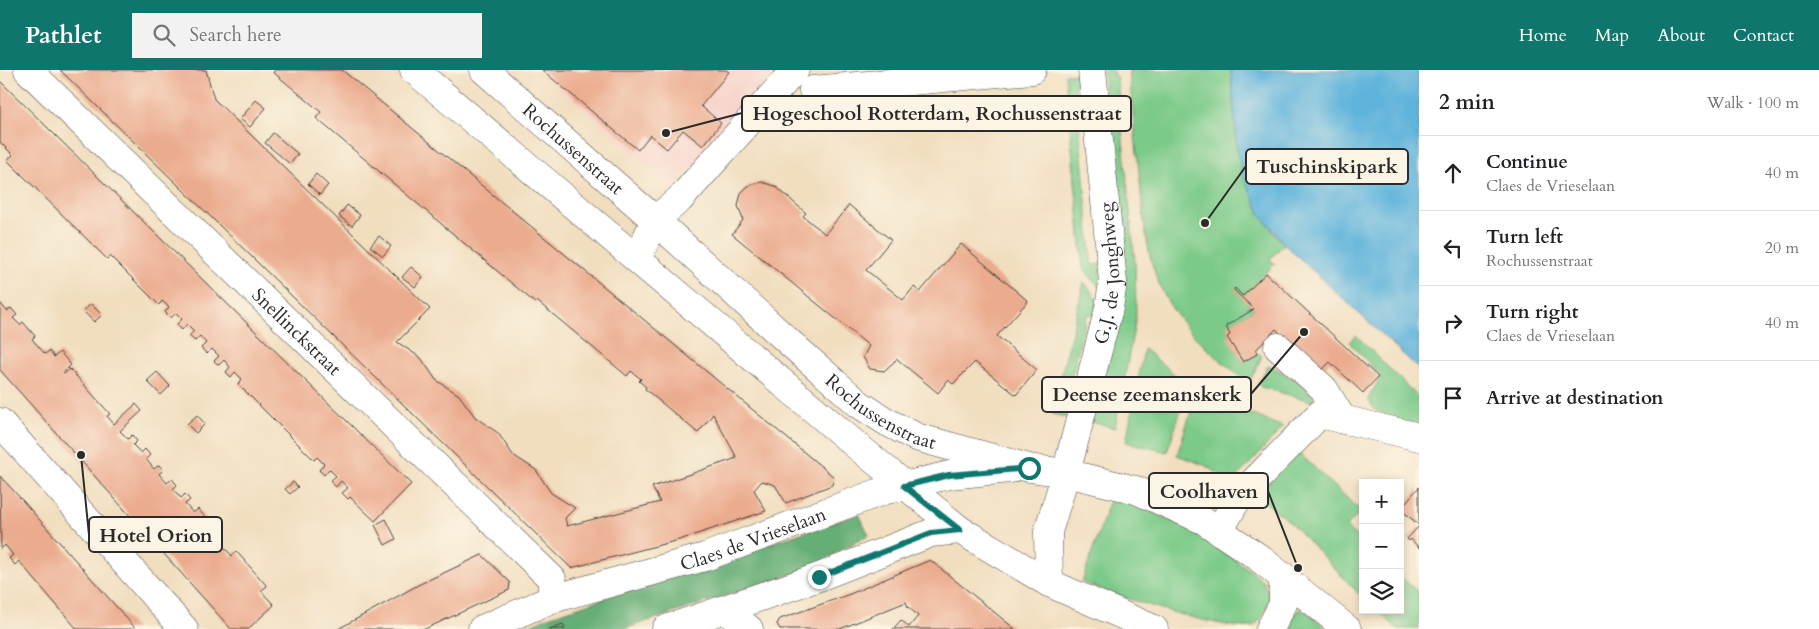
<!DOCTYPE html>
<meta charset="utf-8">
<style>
:root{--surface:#fff;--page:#f2f2f2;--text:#202124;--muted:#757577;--line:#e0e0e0;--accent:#0f766e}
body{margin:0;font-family:Cardo,serif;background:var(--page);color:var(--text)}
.controls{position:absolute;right:15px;bottom:15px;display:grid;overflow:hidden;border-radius:0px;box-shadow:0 2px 8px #0003}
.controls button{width:45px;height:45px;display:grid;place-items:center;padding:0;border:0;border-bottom:1px solid var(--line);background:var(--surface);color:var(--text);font:25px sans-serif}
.stop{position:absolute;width:15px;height:15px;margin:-11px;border:4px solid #0f766e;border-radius:50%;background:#fff}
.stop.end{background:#0f766e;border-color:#fff;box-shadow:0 1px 5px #0008}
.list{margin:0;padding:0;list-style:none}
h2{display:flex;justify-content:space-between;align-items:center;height:65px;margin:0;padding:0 20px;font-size:21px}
h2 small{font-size:16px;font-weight:400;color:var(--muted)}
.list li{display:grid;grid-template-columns:32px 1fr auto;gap:15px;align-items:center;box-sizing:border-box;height:75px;padding:0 20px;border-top:1px solid var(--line)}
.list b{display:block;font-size:19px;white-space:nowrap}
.list p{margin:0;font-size:16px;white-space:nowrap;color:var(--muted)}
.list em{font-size:16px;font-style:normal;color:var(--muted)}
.icon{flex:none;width:28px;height:28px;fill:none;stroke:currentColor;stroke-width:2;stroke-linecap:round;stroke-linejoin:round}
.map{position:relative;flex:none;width:1419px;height:559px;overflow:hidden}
header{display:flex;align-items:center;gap:30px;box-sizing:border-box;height:70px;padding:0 25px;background:var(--accent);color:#fff}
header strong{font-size:24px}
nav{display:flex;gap:28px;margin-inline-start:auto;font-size:18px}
.search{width:350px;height:45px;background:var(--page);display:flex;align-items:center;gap:12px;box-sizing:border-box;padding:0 18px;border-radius:0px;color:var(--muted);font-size:19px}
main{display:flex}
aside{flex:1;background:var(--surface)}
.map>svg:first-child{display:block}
</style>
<header>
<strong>Pathlet</strong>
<div class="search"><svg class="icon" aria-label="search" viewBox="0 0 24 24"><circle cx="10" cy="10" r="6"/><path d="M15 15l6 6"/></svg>Search here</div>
<nav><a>Home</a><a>Map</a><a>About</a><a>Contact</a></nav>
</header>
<main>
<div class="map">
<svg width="1419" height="559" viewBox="0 0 1419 559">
<rect width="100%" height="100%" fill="#fcf5e5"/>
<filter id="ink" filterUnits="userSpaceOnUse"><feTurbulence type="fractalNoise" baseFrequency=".02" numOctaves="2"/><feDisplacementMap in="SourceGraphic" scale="10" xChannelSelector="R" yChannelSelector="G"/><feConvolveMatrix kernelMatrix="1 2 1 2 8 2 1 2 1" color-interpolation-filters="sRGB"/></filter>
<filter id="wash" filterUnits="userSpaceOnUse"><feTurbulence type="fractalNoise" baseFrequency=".0096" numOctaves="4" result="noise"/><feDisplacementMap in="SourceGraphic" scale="20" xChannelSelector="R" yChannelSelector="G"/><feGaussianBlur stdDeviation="1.12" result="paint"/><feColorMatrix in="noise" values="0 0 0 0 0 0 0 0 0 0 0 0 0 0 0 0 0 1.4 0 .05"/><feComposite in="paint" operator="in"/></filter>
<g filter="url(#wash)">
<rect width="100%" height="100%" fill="#f1debf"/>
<!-- built -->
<path fill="#f7d0c9" d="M538 0H773L769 9 673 117Z"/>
<!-- green -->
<path fill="#7cca89" stroke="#547a5a" d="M1103 0H1112L1117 9 1135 192 1136 247 1115 358 1091 352 1120 236Z
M1129 0H1231L1237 80 1272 161 1284 174 1270 189 1275 194 1243 226 1235 218 1234 220 1254 239 1227 256 1230 265 1228 267 1243 292 1258 283 1262 286 1251 309 1247 312C1220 290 1194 270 1174 241 1145 200 1144 150 1139 102 1135 68 1132 34 1129 0Z
M1083 3V11L1075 12 1092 195 1100 194 1101 219 1083 198 1065 4Z
M1084 212 1099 231 1095 247 1087 244 1064 336 1072 341 1069 348 1052 344Z
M1356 265 1419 328V358L1375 340 1368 329 1381 306 1349 272Z
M1144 279 1186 314 1188 319 1167 382 1126 372Z
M1271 296 1299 312 1314 327V332L1261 317 1258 314 1267 297Z
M1198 319 1221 332 1283 357 1233 412 1204 395 1177 385Z
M1301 385 1361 441 1346 457 1363 472V528L1288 450 1256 425 1291 388Z
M1111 427 1139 436 1201 465 1258 506 1265 515 1271 530C1265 540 1261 553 1251 557 1217 559 1117 526 1082 512Z
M1400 506 1419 523V559H1398L1377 540H1400Z
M1303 539 1327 559H1283L1299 540Z"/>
<!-- forest -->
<path fill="#65ae75" stroke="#486c50" d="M859 444 869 465 807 499 624 559H521L548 547Z"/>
<!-- water -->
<path fill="#5fb4db" stroke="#457083" d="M1231 0H1419V299L1284 174 1261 145 1243 106 1237 80Z"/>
<g id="blocks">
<!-- building -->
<path fill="#ebab8e" d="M60 0H206L214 29 430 239 397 272 421 288 436 310 459 325 475 347 498 363 513 385 536 400 551 423 575 438 565 448 567 456 660 432 652 417 737 388 713 344 698 363 645 319 646 317 639 311 641 309 631 301 627 306 537 231 535 233 316 48 321 42 273 2 275 0H342L834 407 832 415 786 433 775 415 762 411 754 420 766 441 679 470 571 498Z
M542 0H726L729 2 701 36 721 53 703 76 683 60 667 79 650 65 638 80Z
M0 11 411 414 375 451 350 427 348 429 342 423 348 418 341 411 336 417 330 411 336 406 329 399 324 405 319 400 324 394 317 387 314 390 238 314 242 309 235 302 231 307 226 302 230 297 224 290 219 295 214 291 219 286 212 279 207 284 201 278 206 273 200 266 195 271 189 266 194 261 187 254 182 260 177 254 182 249 176 243 171 248 165 242 169 237 162 231 159 235 110 186 107 189 7 90 13 85 0 72Z
M256 30 266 38 250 57 240 49Z
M273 63 298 84 290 94 265 73Z
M316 104 328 115 320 125 308 114Z
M762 112 775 116 806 143 803 146 825 164 849 135 891 170 866 200 903 230 914 217 920 222 961 174 1028 231 997 266 1037 300 1016 325 975 292 953 314 948 310 938 323 897 289 884 301 870 299 863 287 869 276 732 164 743 150 738 136 741 123 748 116Z
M347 135 360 145 352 156 339 146Z
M379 166 391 176 383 186 370 176Z
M411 197 423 207 415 217 402 207Z
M1266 203 1378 307 1363 323 1330 292 1320 302 1276 259 1256 280 1257 284 1243 292 1227 267 1230 265 1226 256 1254 239 1234 220 1235 218 1243 226Z
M0 233 7 241 11 238 17 245 13 248 20 255 23 252 35 266 32 269 45 284 49 281 54 287 60 282 71 295 63 303 64 304 70 299 110 344 107 346 114 354 136 334 142 341 120 361 128 369 132 365 137 371 133 375 141 383 145 379 150 385 146 389 154 399 159 395 163 400 159 404 167 413 172 409 177 415 173 419 181 428 185 424 190 430 185 434 193 443 198 439 216 459 213 462 218 468 214 471 221 480 224 477 232 486 236 481 267 516 261 521 274 535 248 559H231L0 300Z
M91 234 102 245 94 252 83 241Z
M157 302 170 316 161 325 147 311Z
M197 345 205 354 196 363 187 354Z
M0 406 23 431 136 559H77L19 491 15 495 9 488 13 485 5 475 1 479Z
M293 412 298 417 290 424 285 419Z
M1419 417V455L1400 439Z
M386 449 396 469 385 475 375 455Z
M1419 456V478L1411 469 1409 471 1407 469Z
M482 485 510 512 509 520 425 559H338L420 514Z
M930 490 1015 559H893L901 550 909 557 918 546 908 537 906 532 840 559H780L777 554 780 549 850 524Z
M563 554 565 559H549Z"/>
</g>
</g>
<g filter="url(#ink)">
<use href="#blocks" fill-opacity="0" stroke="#494641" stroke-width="1"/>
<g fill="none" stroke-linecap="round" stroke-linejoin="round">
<defs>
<g id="minor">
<path id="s1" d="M28 0 552 509V529"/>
<path d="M414 0 857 376 960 460 1049 513 1154 559"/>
<path id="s2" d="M484 0 655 150 790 273 859 334 887 352 916 367 1029 398 1066 403 1136 420 1203 450 1258 487 1347 559"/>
<path d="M813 20 1032 0"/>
<path d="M637 189 655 150 680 129 795 0"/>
<path d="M1278 277 1324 319 1343 350"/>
<path d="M0 352 184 559"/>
<path d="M1219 461 1238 428 1320 344 1419 367"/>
<path id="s3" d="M1049 513 1048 462 1066 403 1109 238 1113 212 1092 0"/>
<path d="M726 540 749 559"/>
<path id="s4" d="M482 559 552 529 705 487 883 421 949 405 1010 399"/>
<path d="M666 559 819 507 931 463 960 460"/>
<path d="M1270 559 1283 534V506"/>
</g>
</defs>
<!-- minor casing -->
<use href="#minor" stroke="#494641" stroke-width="29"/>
<!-- minor -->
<use href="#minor" stroke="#fff" stroke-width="28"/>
</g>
</g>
<g fill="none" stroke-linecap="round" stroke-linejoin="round" filter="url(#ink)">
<!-- route -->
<path stroke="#0f766e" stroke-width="6" d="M819 507 931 463 960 460 904 416 949 405 1029 398"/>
</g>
<g text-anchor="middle" stroke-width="4" stroke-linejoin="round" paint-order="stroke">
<!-- street labels -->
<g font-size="19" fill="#2b2b2b" stroke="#fcf5e5">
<text dy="7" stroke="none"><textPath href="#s2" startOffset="119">Rochussenstraat</textPath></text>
<text dy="7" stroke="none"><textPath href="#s3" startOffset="318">G.J. de Jonghweg</textPath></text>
<text dy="7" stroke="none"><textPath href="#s1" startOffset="375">Snellinckstraat</textPath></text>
<text dy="7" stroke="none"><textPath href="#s2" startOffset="525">Rochussenstraat</textPath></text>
<text dy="7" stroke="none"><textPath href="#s4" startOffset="286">Claes de Vrieselaan</textPath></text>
</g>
</g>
<!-- callouts -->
<path fill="none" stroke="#2b2b2b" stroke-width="2" d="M666 63L742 43M1205 153L1246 96M1304 262L1251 324M1298 498L1268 421M81 385L89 465"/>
<g fill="#2b2b2b" stroke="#fcf5e5" stroke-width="2">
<circle cx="666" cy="63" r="5"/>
<circle cx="1205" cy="153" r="5"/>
<circle cx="1304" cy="262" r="5"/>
<circle cx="1298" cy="498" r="5"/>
<circle cx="81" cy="385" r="5"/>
</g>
<g fill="#fcf5e5" stroke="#2b2b2b" stroke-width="2">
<rect x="742" y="26" width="389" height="35" rx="5"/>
<rect x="1246" y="79" width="162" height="35" rx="5"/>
<rect x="1042" y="307" width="209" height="35" rx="5"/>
<rect x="1149" y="403" width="119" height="35" rx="5"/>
<rect x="89" y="447" width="133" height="35" rx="5"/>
</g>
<g font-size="20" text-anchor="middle" font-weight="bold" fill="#2b2b2b">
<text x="937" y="50">Hogeschool Rotterdam, Rochussenstraat</text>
<text x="1327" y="103">Tuschinskipark</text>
<text x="1147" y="331">Deense zeemanskerk</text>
<text x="1209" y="428">Coolhaven</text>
<text x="156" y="472">Hotel Orion</text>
</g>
</svg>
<div class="controls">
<button>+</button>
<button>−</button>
<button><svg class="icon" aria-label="layers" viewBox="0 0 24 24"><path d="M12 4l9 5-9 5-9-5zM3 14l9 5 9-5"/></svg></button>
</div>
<div class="stop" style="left:1029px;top:398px"></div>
<div class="stop end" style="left:819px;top:507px"></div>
</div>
<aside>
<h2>2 min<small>Walk · 100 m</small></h2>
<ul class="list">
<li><svg class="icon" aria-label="ahead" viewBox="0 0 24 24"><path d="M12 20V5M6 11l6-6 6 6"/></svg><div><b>Continue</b><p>Claes de Vrieselaan</p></div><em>40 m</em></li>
<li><svg class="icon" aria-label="left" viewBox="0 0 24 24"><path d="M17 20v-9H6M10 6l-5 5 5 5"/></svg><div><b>Turn left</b><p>Rochussenstraat</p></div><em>20 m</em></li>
<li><svg class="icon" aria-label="right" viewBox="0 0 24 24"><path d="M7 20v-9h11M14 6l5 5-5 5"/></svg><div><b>Turn right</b><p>Claes de Vrieselaan</p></div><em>40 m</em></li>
<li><svg class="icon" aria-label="arrive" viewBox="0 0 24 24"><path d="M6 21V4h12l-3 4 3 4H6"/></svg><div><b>Arrive at destination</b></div></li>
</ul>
</aside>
</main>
